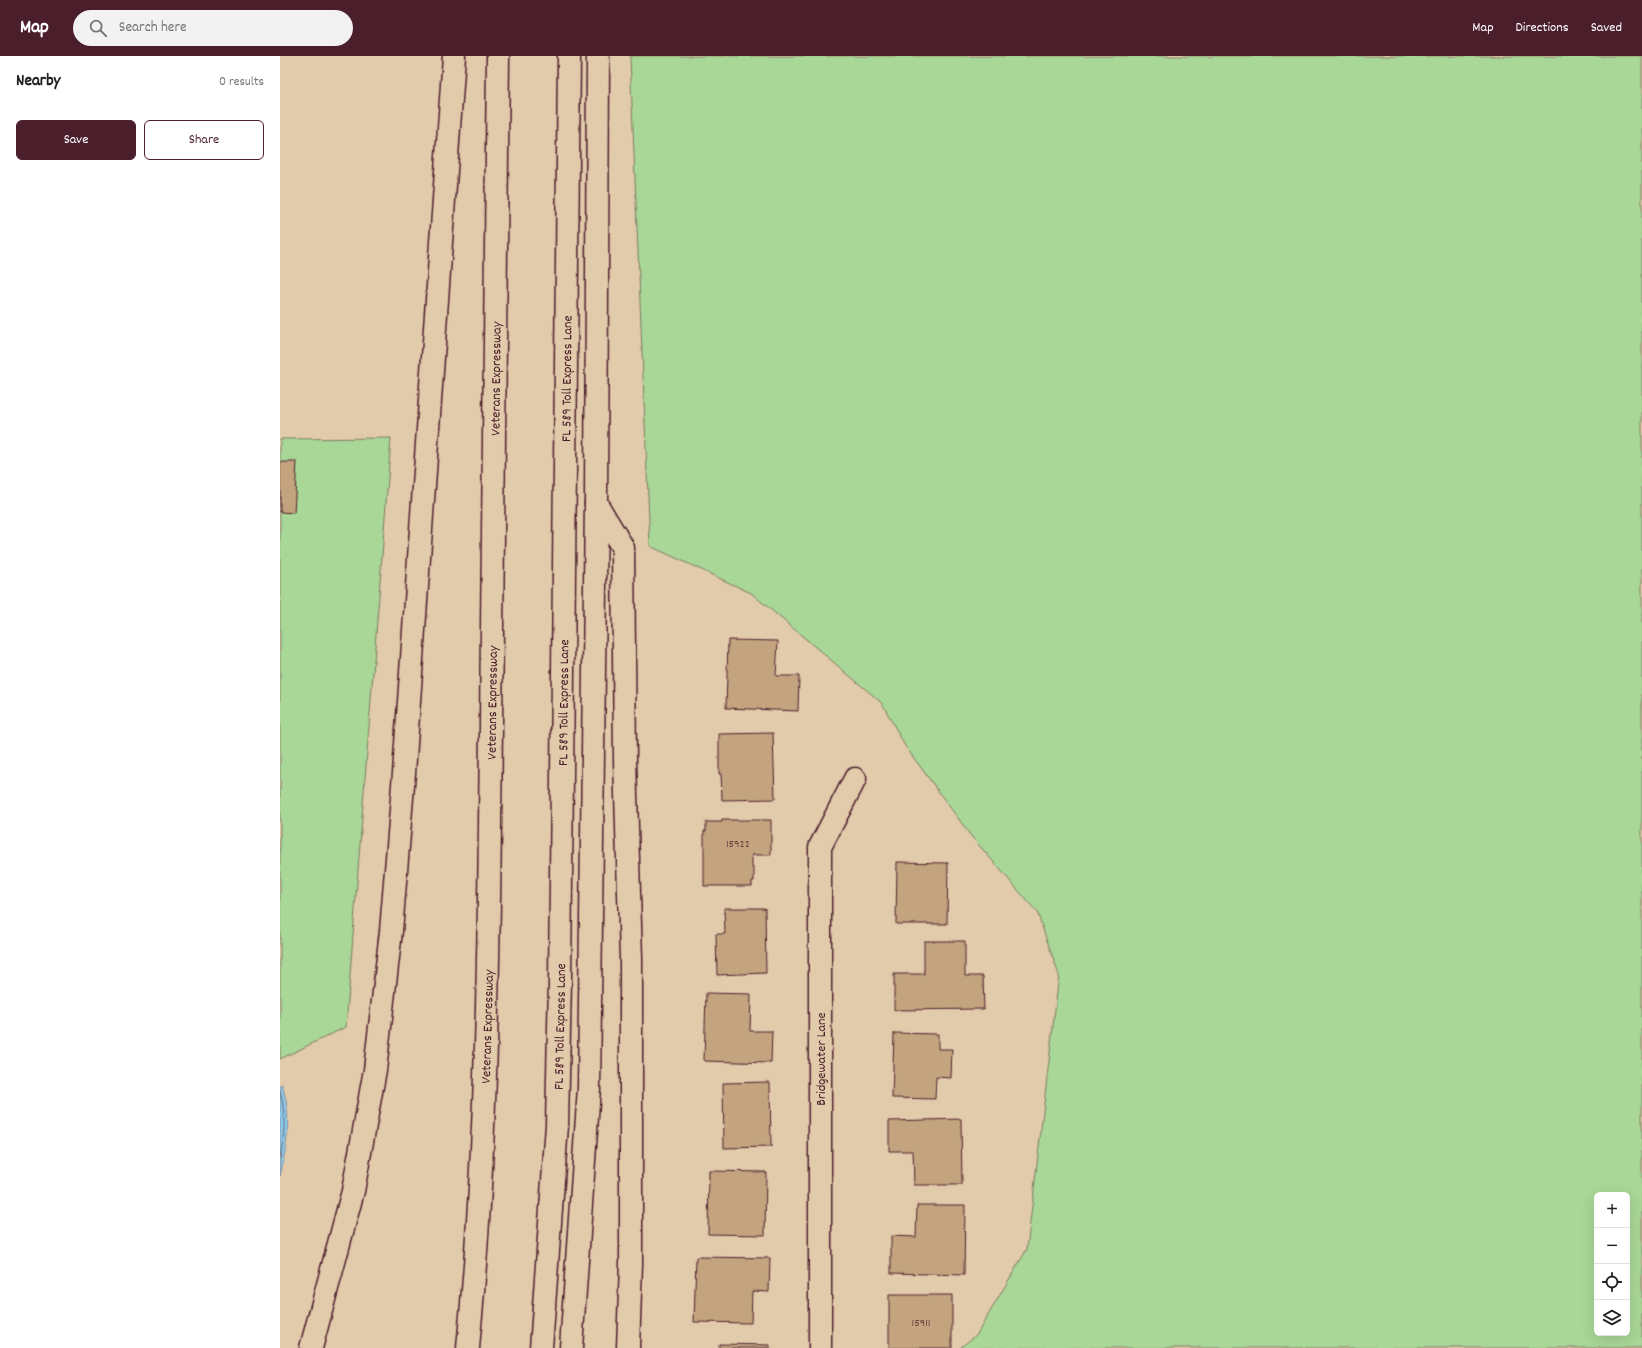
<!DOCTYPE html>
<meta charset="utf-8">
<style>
:root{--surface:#fff;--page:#f2f2f2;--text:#222;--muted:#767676;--line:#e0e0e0;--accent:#4a1f2b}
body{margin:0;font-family:Dekko,sans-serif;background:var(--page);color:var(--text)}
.controls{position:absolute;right:12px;bottom:12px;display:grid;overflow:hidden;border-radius:6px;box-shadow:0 4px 16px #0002}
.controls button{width:36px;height:36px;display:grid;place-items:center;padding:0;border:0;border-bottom:1px solid var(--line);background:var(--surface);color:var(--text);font:20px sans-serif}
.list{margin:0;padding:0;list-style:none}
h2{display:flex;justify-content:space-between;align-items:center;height:52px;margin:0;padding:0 16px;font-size:17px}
h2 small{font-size:13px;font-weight:400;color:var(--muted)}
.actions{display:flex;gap:8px;padding:12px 16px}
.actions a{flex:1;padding:9px 0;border:1px solid var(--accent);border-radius:6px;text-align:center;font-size:14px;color:var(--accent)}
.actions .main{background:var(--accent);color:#fff}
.icon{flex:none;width:22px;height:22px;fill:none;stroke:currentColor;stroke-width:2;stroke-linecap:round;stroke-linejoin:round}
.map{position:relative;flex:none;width:1362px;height:1292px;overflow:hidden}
header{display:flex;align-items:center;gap:24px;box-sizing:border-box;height:56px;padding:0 20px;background:var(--accent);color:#fff}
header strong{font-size:19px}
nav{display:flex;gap:22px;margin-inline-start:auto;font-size:14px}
.search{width:280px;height:36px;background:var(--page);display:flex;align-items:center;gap:10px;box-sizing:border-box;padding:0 14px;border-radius:22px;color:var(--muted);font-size:15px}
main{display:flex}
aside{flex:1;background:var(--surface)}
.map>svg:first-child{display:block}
</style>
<header>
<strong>Map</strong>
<div class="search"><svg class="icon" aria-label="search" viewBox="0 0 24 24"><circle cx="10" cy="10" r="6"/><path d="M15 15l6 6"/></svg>Search here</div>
<nav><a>Map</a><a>Directions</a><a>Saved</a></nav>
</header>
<main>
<aside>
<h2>Nearby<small>0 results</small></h2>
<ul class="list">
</ul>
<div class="actions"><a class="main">Save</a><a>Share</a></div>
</aside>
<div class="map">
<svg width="1362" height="1292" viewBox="0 0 1362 1292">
<rect width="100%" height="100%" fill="#e2cbab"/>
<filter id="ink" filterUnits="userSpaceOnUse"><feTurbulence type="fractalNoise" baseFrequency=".025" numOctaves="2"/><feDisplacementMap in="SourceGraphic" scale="8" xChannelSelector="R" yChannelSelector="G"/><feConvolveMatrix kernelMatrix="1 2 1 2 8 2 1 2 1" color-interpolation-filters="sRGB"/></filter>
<g filter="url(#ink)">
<!-- green -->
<path fill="#a9d797" stroke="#7a7b61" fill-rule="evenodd" d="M350 0H1362V1292H680L697 1278 747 1193 779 919 757 856 691 780 625 690 602 647 471 537 370 490ZM1317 1139H1347V1277H1317Z
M111 382 66 971 0 1003V383Z"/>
<!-- water -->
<path fill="#8eceef" stroke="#7388a1" d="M2 1029C12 1062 7 1087 0 1120V1030Z"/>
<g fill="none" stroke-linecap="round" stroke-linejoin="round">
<!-- shore -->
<path stroke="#656579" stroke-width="1" d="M0 1035C6 1056 5 1080 0 1102"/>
</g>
<!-- building -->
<path fill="#c3a47f" stroke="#4a1f2b" d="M0 406H17L14 457 0 456Z
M448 584 498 585 496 620H519L518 655 446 652Z
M493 677 495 743 442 744 441 718H439V678Z
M442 764H491V799H472V812H474V825H472V830H424V775H426V766H442Z
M617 806 668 807 667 868H616Z
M444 852H485L486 917 437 919 436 878H445Z
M644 885H685V920H703L704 953 614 954V918H644Z
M426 937 471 938 470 975H492L491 1007 424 1005Z
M614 977 658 978V993H672L671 1022 656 1021 655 1043 612 1042Z
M490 1026 491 1091 444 1092 443 1027Z
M681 1063 682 1129H634L633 1095H609V1065Z
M429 1115 486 1116 485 1179 428 1178Z
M637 1149H685L684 1219 611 1217V1180L636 1181Z
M416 1201 490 1202 489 1236 472 1235 471 1267 414 1266Z
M609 1239H672V1292H609Z
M439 1288 490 1289V1292H439Z"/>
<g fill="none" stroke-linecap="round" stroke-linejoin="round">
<defs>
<path id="minor" d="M540 1292V791L575 723"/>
<g id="motorway">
<path d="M316 447 343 492 345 705 351 903V1208L348 1292"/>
<path d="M31 1292 73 1135 95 1014 111 875 124 717 174 0"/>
<path id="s1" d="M188 1292C208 1085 209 877 211 669 214 446 216 223 218 0"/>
<path id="s2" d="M261 1292 277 1069 280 924 289 0"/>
<path d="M291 1292 309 1032 316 447 318 0"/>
</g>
</defs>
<!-- minor casing -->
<use href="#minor" stroke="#4a1f2b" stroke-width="25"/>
<!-- motorway casing -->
<use href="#motorway" stroke="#4a1f2b" stroke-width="25"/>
<!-- minor -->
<use href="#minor" stroke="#e2cbab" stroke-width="22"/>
<!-- motorway -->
<use href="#motorway" stroke="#e2cbab" stroke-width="22"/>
</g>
</g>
<g text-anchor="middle" stroke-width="3.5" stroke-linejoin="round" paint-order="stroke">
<!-- number labels -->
<g font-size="12" fill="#684040">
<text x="458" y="791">15922</text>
<text x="641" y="1270">15911</text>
</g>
<!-- street labels -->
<g font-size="14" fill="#4a1f2b" stroke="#e2cbab">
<text dy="5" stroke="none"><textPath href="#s1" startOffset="970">Veterans Expressway</textPath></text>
<text dy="5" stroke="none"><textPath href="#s2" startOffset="970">FL 589 Toll Express Lane</textPath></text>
<text dy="5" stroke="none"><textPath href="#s1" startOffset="646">Veterans Expressway</textPath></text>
<text dy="5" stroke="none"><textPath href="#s2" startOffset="646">FL 589 Toll Express Lane</textPath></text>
<text dy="5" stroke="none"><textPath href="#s1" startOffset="322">Veterans Expressway</textPath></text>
<text dy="5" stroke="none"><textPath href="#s2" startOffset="322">FL 589 Toll Express Lane</textPath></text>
<text transform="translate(540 1003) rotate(-90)" y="5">Bridgewater Lane</text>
</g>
</g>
</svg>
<div class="controls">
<button>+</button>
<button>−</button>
<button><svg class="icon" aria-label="locate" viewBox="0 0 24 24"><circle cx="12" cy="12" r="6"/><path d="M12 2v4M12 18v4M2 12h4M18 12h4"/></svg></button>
<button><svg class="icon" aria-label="layers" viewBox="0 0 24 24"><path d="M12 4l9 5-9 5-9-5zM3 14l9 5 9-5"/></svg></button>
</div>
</div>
</main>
